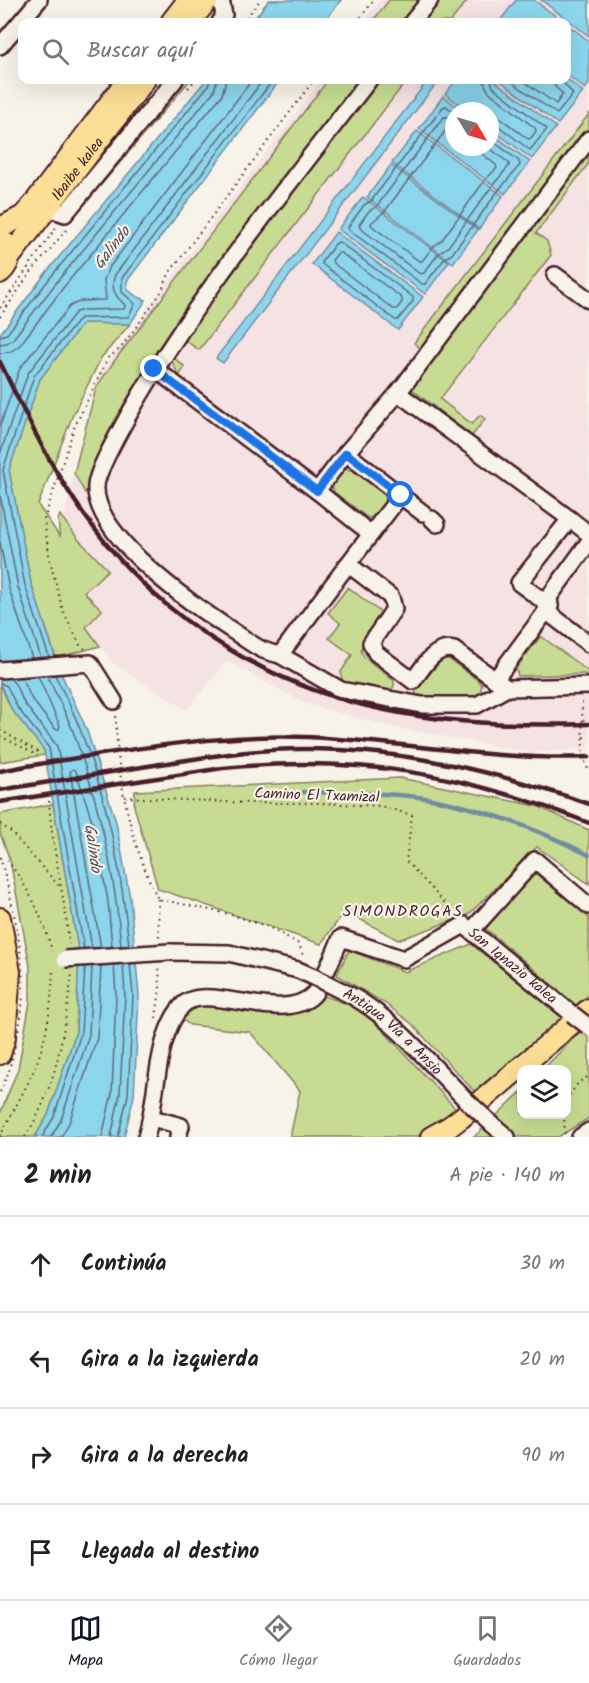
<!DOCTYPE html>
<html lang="es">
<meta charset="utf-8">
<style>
:root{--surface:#fff;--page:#f6f6f6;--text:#222;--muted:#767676;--line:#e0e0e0;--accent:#111827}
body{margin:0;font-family:Kalam,sans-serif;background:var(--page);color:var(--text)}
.controls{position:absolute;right:18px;bottom:18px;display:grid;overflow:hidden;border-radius:12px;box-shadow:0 6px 24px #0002}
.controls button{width:54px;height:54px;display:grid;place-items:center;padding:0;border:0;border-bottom:2px solid var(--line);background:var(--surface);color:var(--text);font:30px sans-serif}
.compass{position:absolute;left:445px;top:102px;width:54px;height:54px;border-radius:50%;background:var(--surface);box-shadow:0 6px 24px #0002;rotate:128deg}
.stop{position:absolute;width:18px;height:18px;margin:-14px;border:4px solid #1a73e8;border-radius:50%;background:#fff}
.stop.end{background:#1a73e8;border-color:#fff;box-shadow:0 2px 6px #0008}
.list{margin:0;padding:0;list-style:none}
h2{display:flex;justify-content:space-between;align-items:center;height:78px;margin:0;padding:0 24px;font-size:26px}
h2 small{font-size:20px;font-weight:400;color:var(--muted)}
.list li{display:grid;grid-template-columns:39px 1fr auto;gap:18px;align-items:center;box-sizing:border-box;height:96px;padding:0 24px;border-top:2px solid var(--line)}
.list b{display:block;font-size:22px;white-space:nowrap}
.list em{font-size:20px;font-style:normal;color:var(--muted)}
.icon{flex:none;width:33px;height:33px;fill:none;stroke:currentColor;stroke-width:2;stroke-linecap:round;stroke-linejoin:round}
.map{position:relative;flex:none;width:589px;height:1137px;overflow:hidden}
.search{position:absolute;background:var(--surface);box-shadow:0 6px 24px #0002;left:18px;right:18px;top:18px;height:66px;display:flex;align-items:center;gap:15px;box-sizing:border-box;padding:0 21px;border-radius:12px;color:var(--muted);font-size:22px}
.sheet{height:462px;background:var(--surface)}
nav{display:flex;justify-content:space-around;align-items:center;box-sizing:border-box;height:84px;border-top:2px solid var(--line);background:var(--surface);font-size:16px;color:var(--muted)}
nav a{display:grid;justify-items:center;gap:3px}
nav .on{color:var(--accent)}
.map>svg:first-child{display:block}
</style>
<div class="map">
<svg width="589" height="1137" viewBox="0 0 589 1137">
<rect width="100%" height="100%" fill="#f7f3e8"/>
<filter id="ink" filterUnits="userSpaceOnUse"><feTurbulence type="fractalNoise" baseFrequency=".0167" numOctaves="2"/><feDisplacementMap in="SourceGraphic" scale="12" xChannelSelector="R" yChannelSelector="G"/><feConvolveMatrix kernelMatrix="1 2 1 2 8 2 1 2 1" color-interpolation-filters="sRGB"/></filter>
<g filter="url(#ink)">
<!-- built -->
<path fill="#f5e2e3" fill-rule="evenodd" d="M380 0H589V748L533 753 391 727 306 704 227 661 187 710 111 662 73 609 61 538 76 459 101 371 321 80H566V22H363ZM454 111H490V147H454Z"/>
<!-- green -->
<path fill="#c7dc92" stroke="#887e5e" stroke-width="1.5" d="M389 0H419L402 22H372Z
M437 0H468L450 22H420Z
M185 80H190L85 204 83 202Z
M328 80H359L158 349 113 428 85 493 74 473 96 388 115 360Z
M377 80H407L199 350 186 341 174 358 185 367 179 376 171 359 175 347Z
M589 114V129L422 350 414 343Z
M589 149V163L536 233 547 241 551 255 440 399 472 424 480 415 485 419 472 436 409 387Z
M83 323 130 324 101 358 72 417 38 505 60 537 58 520 60 515 78 539 108 570 84 592 102 610 86 627 100 646 56 658 31 583 9 470 40 379Z
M343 469 352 470 385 495 386 503 375 517 368 518 334 492 331 482Z
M348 587 380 612C379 626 363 635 361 650L364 657 394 681V686L389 693 347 687 342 681 341 672 352 655 329 638 340 623 328 613Z
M541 636 589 672V674L518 676 516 668Z
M443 658 449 659 480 682 482 685 479 696 475 699 416 698V690Z
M0 684 12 710 44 750 45 755 0 762Z
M400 778 537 806 589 830V884L537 847 468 915 398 940 345 911 321 944 158 889 134 806 135 791Z
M53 804 79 954 76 1032 48 1115 35 1137H0V1114L18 1069 30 1002V966L10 860 0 833V814Z
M535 873 589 918V994L577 1006 485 928Z
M471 944 566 1020 474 1091 412 1024 386 1004 337 975 349 950 405 972Z
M315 993 363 1009 458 1111 424 1135 410 1137H290L300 1091 250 1032 190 1025 181 1019 196 1005 290 1010Z
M581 1031 589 1038V1118L558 1137H474L521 1092 522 1114H566V1070L543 1069Z"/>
<!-- water -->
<path fill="#8cd6ed" stroke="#728d9f" stroke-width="1.5" d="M269 0H341L324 22H252Z
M516 0H534L564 22H499Z
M541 0H589V36Z
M567 24 589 41V84L585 89 567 75Z
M567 79 583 92 558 124 499 80Z
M206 80H280L127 281V289L136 296 146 300 130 324 83 323 40 379 9 470 31 583 60 671 86 728 116 822 130 898 139 995 134 1096 124 1137H35L48 1115 76 1032 79 954 44 750 12 710 0 684V334L45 274Z
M428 80H439L223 363 216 358Z
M456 80H494L556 127 532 159 490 128V111H468L445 94Z
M443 96 463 111H454V147H490V132L530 162 505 194 419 129Z
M417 131 503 196 479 229 392 163Z
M391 165 478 230 453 263 367 197Z
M363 197 449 262 425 294 338 229Z
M336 232 423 297 398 330 312 264Z"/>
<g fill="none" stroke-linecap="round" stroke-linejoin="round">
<!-- shore -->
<path stroke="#646879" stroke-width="1.5" d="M483 80 488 91 535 128 536 131 531 138 528 139 500 118 490 116
M509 80 557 114 573 94 561 80
M522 80 556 104 563 94 555 87 553 80
M454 112 446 106 443 107 371 201 364 205 348 227 349 230 422 284H425L445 258 452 254 498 191 520 165 519 161 490 139
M454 121 447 117H444L377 206 368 212 359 225 360 228 420 274 424 273 439 253 448 247 492 186 509 166V163L488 147
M490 123 496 124 530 150 547 129 493 87 491 80
M454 132 446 130 385 211 371 223 372 226 419 261H422L433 247 442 240 485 180 497 168 496 165 474 147
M339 242 413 297V301L398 320H395L322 264V261L336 243Z
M338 253H341L402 298V302L397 309H393L333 263 332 260Z
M0 336 7 334 50 278 208 86 210 80
M0 344 7 343 13 339 56 283 214 91 217 80
M0 353 10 352 20 345 63 288 222 95 226 80
M0 426 20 368 70 306 81 301 106 300 104 280 108 269 252 80
M0 454 28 373 76 312 84 310 124 309 125 305C115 296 110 288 115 275L263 80
M0 495 18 587 41 658
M0 542 9 589 32 658
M49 657 25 585 3 470 34 376 80 318 128 317 135 304 122 292V278L273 80
M47 675C56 695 67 714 74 734 99 803 115 873 121 946
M55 675C64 693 73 711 80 729 107 798 122 872 129 946
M22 677 31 698 55 729H59L60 726 38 676
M10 678 15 684 24 703 57 746 92 948
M0 683 7 686 17 707 49 748 84 949
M101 948 70 772 73 769 76 771 94 827 108 901 112 947
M42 1137 54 1117 81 1033 85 967
M51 1137 61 1120 89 1035 92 966
M61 1137 69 1123 97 1038 101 966
M102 1137 112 1093 116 995 114 965
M111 1137 120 1094 125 995 123 964
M118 1137 128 1095 133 995 130 964"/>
<!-- stream -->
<path stroke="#728d9f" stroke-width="4.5" d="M303 792C346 793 395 792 437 800 490 811 541 831 589 855"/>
<defs>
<g id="minor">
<path d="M220 22 224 15 221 0"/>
<path d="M412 22 430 0"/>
<path d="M0 46 39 0"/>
<path d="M56 211 65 214 175 80"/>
<path d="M555 275 589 300"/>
<path d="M155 369 317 491 346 453 398 393 589 139"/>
<path d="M398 393 570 519"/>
<path d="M346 453 423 513"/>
<path d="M317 491 371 534"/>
<path d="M401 495 348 564 391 597 394 609 371 643 376 653 413 681C423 667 435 645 454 650L507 688 589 686"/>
<path d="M432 519 437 524"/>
<path d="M589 534 570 519 519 583 550 606 549 597 589 542"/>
<path d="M348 564 280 655C275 654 268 652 263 650 254 646 245 639 236 633 197 608 93 537 96 486 97 470 120 431 128 416 196 296 286 189 369 80"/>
<path d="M546 611 589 644"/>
<path d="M280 655 341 690 422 705H477L507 688"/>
<path d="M0 670 90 663 114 701"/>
<path d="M495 680 550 606"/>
<path d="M472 930 535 860 589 906"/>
<path d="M169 952 229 953 298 970 314 977"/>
<path id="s1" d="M344 992C389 1013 430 1064 466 1100"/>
<path d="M152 1118 181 1126 178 1137"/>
<path d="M493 1125 507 1137"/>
<path id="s2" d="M146 1137C158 1099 155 1036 182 1006 204 980 281 1026 313 995 322 985 335 951 341 938L404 959 464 925 572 1014"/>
<path d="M580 1137 589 1131"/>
</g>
<g id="major">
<path d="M171 22 188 0"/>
<path d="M190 22 208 0"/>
<path d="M0 228 23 216 32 206 127 80"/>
<path id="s3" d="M10 257 145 80"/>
<path d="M0 273C9 265 12 256 7 244"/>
<path d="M0 918 10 972 5 1037 0 1054"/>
<path d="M431 1137 449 1127 461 1118 589 1009"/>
</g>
</defs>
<!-- minor casing -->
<use href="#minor" stroke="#4a1f2b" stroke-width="20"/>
<!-- major casing -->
<use href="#major" stroke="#4a1f2b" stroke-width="24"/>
<!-- path -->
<path stroke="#4a1f2b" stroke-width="2" stroke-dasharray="1.5 4.5" stroke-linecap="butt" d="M243 22 260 0
M357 22 374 0
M188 88 195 80
M0 308 57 226
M0 317 28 276 67 229
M85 649 80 645 63 611 50 561 44 520 74 428 108 358 121 348 160 294 170 272 314 80
M116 716C116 775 131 845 158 899L229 914 269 927 299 944 303 956
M583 720 588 719
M0 730 40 753
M0 736 35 754
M583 737H587
M583 757 589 756
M125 797 248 803H320L380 806 412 815 406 861 454 913
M49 801C52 850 65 896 69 944
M0 824 10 831 60 887
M7 860C28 887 43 917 52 951
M158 899 159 938
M156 1018 160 989 159 967
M0 1092 9 1071
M566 1100 579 1082 589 1076
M564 1114 565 1135
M0 1137C11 1114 27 1088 36 1065 48 1034 52 1001 53 968
M25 1137C57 1089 64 1030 72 974"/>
<!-- minor -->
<use href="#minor" stroke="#f7f3e8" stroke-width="15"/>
<!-- major -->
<use href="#major" stroke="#fdde96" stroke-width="20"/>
<!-- rail -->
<path stroke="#4a1f2b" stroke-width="4.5" d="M0 362C28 420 55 477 94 528 164 622 271 687 385 710 451 724 522 726 589 724
M0 771C36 764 72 759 108 753 174 743 240 734 307 737 402 741 494 761 589 757
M0 790C49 782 99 774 148 766 202 758 255 748 310 749 407 750 498 772 589 804
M0 802 223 768C357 755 464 773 589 823"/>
<defs>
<path id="minor-bridge" d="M65 959 169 952
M314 977 344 992
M572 1014 589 1027
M466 1100 493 1125"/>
</defs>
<!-- minor-bridge casing -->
<use href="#minor-bridge" stroke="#4a1f2b" stroke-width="20" stroke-linecap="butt"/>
<!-- path-bridge -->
<path stroke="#4a1f2b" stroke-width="2" stroke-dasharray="1.5 4.5" stroke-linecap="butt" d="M582 702 583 757 588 769
M0 857C12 900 23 948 23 993 22 1020 15 1046 9 1071"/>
<!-- minor-bridge -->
<use href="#minor-bridge" stroke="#f7f3e8" stroke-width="15"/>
</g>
</g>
<g fill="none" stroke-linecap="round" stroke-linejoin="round" filter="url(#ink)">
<!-- route -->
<path stroke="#1a73e8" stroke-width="8" d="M154 369 317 491 346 453 401 495"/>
</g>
<g text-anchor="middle" stroke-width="4.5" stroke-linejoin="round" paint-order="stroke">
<!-- street labels -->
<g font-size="15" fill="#4a1f2b" stroke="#f7f3e8">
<text dy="5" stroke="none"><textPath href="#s3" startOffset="111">Ibaibe kalea</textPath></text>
<text transform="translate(317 795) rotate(2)" y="5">Camino El Txamizal</text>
<text dy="5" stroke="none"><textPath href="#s2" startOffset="536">San Ignazio kalea</textPath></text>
<text dy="5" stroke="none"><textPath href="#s1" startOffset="63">Antigua Vía a Ansio</textPath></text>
</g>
<!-- water labels -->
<g font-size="16" font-style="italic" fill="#5a4d5c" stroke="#f7f3e8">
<text transform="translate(111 247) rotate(-52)" y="6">Galindo</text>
<text transform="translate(94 848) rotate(82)" y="6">Galindo</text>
</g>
<!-- neighbourhood labels -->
<g font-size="16" letter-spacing="1.5" fill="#4a1f2b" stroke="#f7f3e8">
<text x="403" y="916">SIMONDROGAS</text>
</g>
</g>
</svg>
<div class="controls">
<button><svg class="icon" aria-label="layers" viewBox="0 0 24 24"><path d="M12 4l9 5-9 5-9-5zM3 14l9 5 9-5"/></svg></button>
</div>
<svg class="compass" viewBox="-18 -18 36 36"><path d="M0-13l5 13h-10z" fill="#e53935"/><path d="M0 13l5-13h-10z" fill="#767676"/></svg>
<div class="stop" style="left:401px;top:495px"></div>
<div class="stop end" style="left:154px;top:369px"></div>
<div class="search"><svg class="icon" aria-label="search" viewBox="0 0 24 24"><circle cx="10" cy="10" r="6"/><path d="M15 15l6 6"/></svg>Buscar aquí</div>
</div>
<section class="sheet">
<h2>2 min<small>A pie · 140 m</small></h2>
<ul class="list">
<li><svg class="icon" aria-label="ahead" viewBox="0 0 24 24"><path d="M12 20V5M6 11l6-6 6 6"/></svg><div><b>Continúa</b></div><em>30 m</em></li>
<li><svg class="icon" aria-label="left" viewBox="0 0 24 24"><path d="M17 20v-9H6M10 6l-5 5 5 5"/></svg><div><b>Gira a la izquierda</b></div><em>20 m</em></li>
<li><svg class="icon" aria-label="right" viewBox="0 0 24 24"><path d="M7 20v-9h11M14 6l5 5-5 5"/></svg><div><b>Gira a la derecha</b></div><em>90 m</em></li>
<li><svg class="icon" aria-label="arrive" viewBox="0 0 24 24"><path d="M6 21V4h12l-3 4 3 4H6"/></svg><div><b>Llegada al destino</b></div></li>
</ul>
</section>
<nav>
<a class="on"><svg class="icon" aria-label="map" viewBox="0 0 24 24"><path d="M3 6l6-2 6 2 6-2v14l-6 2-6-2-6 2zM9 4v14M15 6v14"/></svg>Mapa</a>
<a><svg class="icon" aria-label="directions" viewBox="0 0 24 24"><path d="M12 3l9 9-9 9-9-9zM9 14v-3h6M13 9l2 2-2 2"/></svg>Cómo llegar</a>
<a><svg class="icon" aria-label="saved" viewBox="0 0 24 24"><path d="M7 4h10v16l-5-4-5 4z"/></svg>Guardados</a>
</nav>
